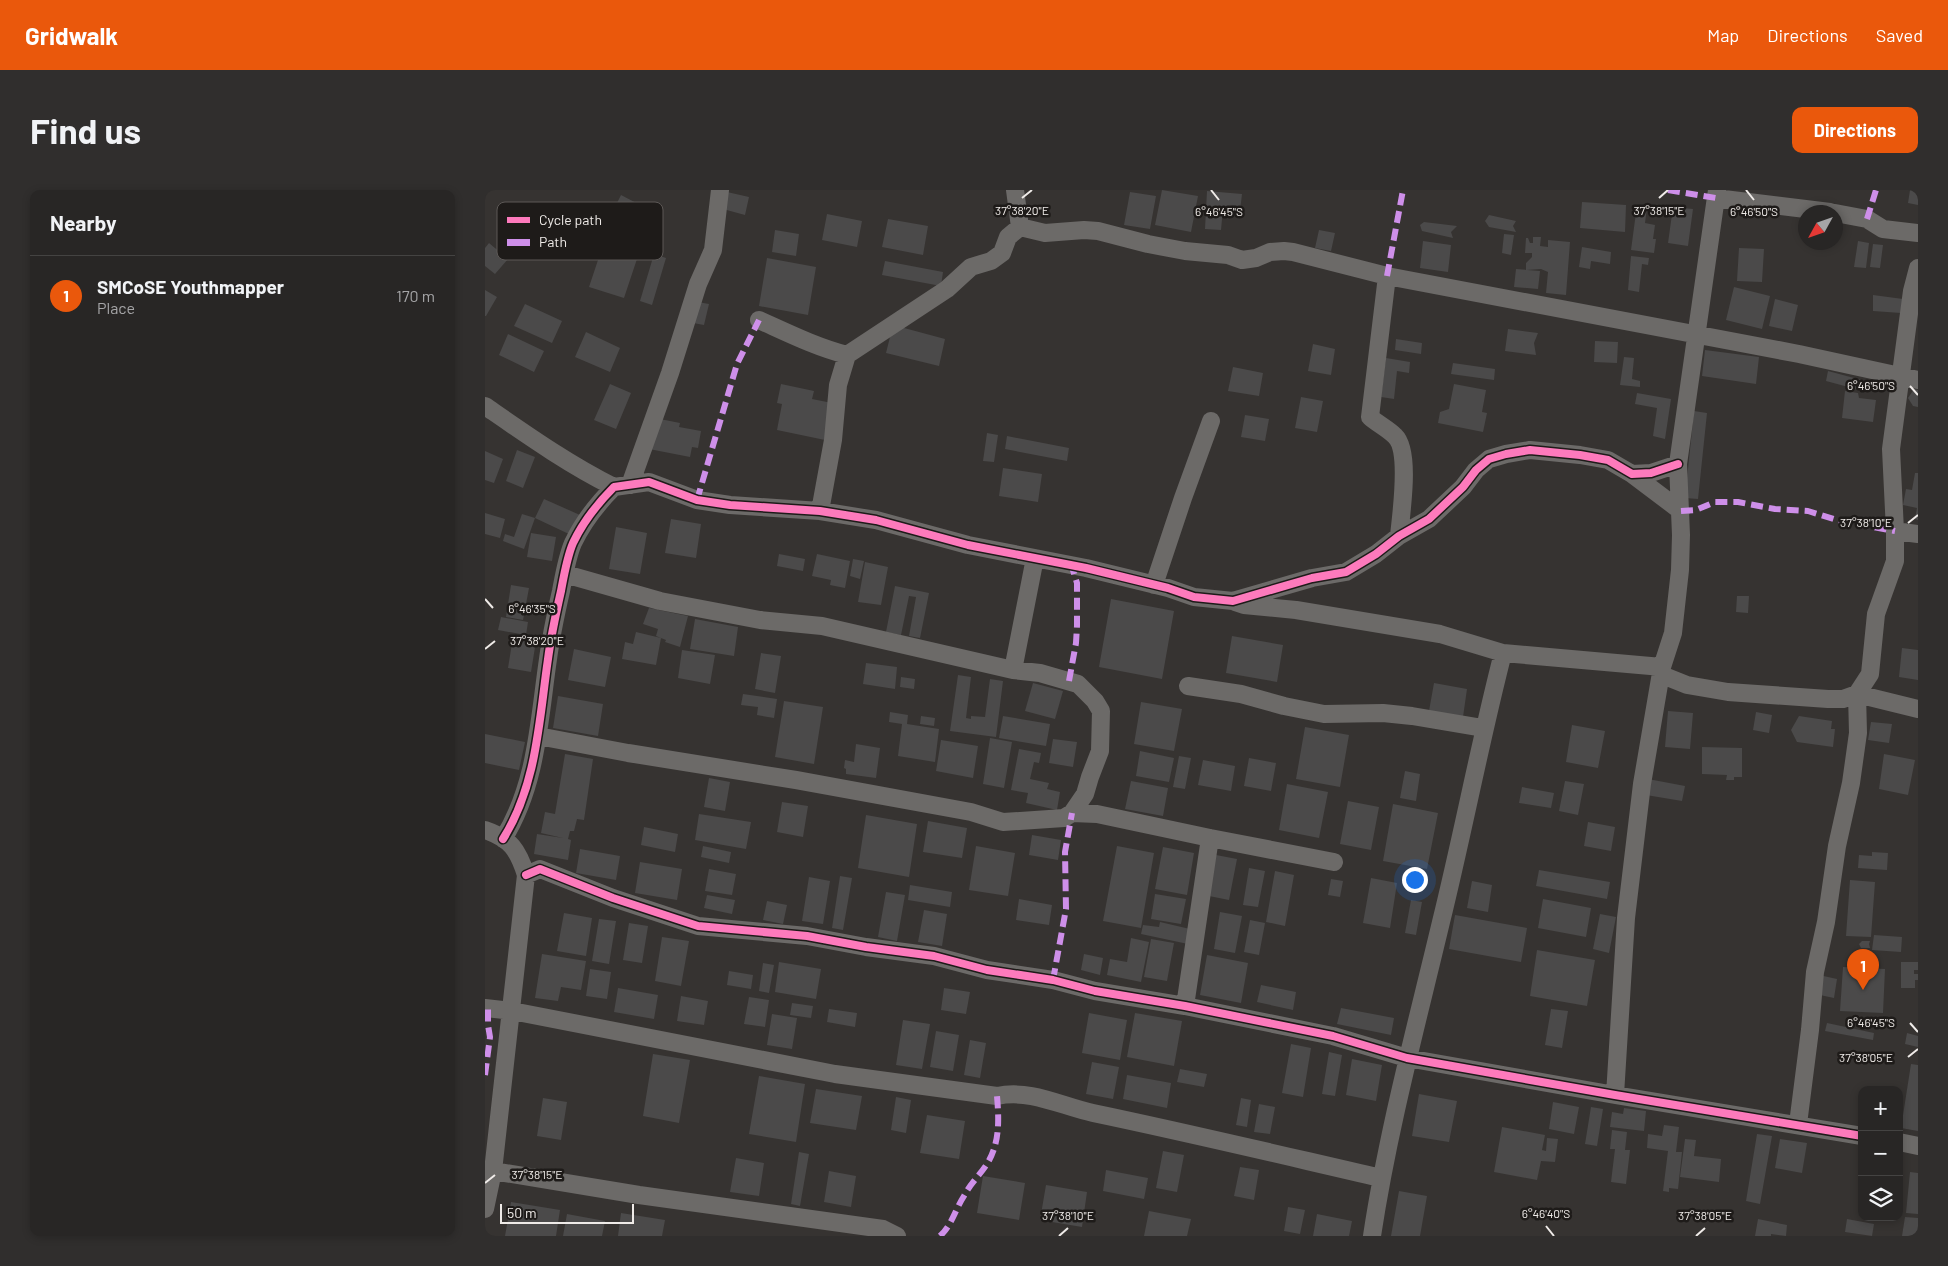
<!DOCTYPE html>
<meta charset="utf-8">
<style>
:root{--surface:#282625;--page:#302e2d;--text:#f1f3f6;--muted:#a5a5a7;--line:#444342;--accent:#ea580c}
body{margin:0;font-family:Barlow,sans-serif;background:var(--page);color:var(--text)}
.controls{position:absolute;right:15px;bottom:15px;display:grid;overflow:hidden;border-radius:10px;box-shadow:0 2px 8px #0003}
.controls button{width:45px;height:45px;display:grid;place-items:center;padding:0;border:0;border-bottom:1px solid var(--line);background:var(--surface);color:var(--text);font:25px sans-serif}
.compass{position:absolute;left:1313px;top:15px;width:45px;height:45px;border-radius:50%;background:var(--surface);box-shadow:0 2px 8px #0003;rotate:230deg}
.scale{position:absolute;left:15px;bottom:12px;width:134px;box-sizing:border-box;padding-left:5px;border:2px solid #efebe8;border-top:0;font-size:14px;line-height:18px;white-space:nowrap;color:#efebe8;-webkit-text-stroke:4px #1e1b19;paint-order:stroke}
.you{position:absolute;left:929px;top:689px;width:18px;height:18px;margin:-12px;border:4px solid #fff;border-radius:50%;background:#1a73e8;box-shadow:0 0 0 8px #1a73e833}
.badge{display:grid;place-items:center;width:32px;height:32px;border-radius:50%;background:var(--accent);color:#fff;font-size:16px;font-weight:700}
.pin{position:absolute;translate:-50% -41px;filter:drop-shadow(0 1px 2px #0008)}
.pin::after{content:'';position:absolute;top:26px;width:18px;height:15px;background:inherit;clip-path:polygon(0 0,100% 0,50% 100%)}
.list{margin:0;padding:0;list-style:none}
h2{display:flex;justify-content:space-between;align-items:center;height:65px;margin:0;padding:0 20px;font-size:21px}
h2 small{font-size:16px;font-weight:400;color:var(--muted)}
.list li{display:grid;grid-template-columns:32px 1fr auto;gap:15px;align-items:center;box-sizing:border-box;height:80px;padding:0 20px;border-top:1px solid var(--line)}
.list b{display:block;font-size:19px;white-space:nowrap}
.list p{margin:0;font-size:16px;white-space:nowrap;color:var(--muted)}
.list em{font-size:16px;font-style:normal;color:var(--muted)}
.icon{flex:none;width:28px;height:28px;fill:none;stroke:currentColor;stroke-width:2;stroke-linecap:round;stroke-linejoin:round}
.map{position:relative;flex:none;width:1433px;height:1046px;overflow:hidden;border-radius:10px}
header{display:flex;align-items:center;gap:30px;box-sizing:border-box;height:70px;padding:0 25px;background:var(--accent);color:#fff}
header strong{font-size:24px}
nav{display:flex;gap:28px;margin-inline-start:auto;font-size:18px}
.intro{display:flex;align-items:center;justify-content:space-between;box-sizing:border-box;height:120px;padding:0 30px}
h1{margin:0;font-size:35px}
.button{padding:12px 22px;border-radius:10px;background:var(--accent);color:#fff;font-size:18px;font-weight:700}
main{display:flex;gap:30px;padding:0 30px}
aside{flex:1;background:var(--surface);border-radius:10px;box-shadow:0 2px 8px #0003}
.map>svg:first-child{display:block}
</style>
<header>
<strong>Gridwalk</strong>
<nav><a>Map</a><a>Directions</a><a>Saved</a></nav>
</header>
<div class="intro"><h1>Find us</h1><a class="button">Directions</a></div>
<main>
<aside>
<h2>Nearby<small></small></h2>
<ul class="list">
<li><span class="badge">1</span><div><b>SMCoSE Youthmapper</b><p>Place</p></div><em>170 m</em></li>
</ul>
</aside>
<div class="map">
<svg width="1433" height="1046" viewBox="0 0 1433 1046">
<rect width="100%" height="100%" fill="#363331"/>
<!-- building -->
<path fill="#4b4a4a" d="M677 0 713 6 706 42 670 35Z
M1425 0H1433V15L1423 13Z
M722 1 757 4 755 21 738 19 736 40 720 39Z
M242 2 264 7 260 25 238 19Z
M645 2 671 6 665 39 639 35Z
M136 5 161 18 147 44 123 31Z
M1097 12 1141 15 1140 42 1095 38Z
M1152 15 1162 17 1160 33 1170 35 1168 49H1171L1169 63 1146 60Z
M1188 17 1208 19 1203 56 1183 53Z
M342 24 377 31 372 57 337 50Z
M1004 25 1031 31 1028 36 1031 42 1004 37 1000 31Z
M403 29 443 36 438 65 397 57Z
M939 32 972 36 966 42 968 48 937 41 935 35Z
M290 40 314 44 311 66 287 62Z
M834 40 850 43 846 61 830 58Z
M1019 44 1029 45 1026 65 1017 63Z
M1048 47H1056L1055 56 1063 57V50L1085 52 1081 105 1061 103 1063 82 1056 79 1041 80V73L1047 67V63H1040L1041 48H1043L1045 53H1048Z
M938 51 966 55 963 82 935 78Z
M1373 51 1384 53 1381 78 1369 77Z
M119 52 154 63 139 108 104 97Z
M4 53 23 69 10 84 0 76V58Z
M1388 54 1398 55 1395 78 1385 77Z
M1097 57 1126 62 1125 74 1106 71 1105 79 1094 77Z
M1254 58 1279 59 1277 92 1252 91Z
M169 64 181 68 167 115 155 111Z
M1146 66 1164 68 1163 75 1157 74 1154 102 1143 100Z
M282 68 331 77 323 125 274 116Z
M400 71 458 82 456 96 397 85Z
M1031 79 1055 81 1053 99 1029 97Z
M1249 97 1285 106 1277 139 1241 130Z
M0 100 12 107 1 126H0Z
M1388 105 1418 109 1416 123 1388 121Z
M1290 109 1313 115 1307 141 1284 136Z
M213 112 224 114 219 135 208 133Z
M40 114 77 131 67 153 29 136Z
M408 135 460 149 454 176 401 163Z
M1023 139 1053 143 1049 153 1051 165 1020 161Z
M101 142 135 158 125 182 90 167Z
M23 144 59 161 49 182 14 165Z
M911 149 937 153 936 164 910 160Z
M1110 151 1133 152 1132 173 1109 172Z
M828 154 850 159 846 185 823 181Z
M1220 160 1274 167 1271 194 1217 186Z
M1139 167 1149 168 1147 189 1155 191V197L1135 195Z
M901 168 925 172 924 183 912 181 909 209 896 207Z
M968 173 1010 179 1009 190 966 184Z
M748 177 778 183 774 206 743 201Z
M1343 181 1384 192 1382 202 1341 191Z
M125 194 146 203 131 239 109 230Z
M296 194 329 201 327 209 347 213 340 250 292 240 297 214 292 213Z
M969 194 1001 200 997 222 1002 223 998 242 953 233 955 222 964 219Z
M1429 199 1433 200V217L1428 216 1423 208Z
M1360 201 1373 203 1374 208 1391 210 1388 232 1357 228Z
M1152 203 1186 209 1180 249 1168 246 1172 218 1150 214Z
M816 207 838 211 832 242 810 238Z
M1209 221 1222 223 1213 309 1200 308Z
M760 225 784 229 780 251 756 247Z
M170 228 195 233 194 237 216 241 213 258 207 257 205 267 164 259Z
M502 243 513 245 509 272 498 271Z
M522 246 584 258 582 271 520 259Z
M32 260 50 267 38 298 21 291Z
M0 261 18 269 9 293 0 290Z
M518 278 557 284 553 312 514 306Z
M1430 283H1433V330L1430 329 1432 318 1418 315 1421 299 1427 300Z
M59 309 95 325 86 345 50 328Z
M0 323 20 329 15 348 0 344Z
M37 324 50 328 39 359 18 351 20 344 29 347Z
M186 329 216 334 211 368 180 363Z
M131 337 162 343 155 384 124 379Z
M46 343 71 347 67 371 42 367Z
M294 364 320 369 318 381 292 376Z
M332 364 365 371 360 398 345 395 346 390 327 386Z
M368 369 379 371 375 389 365 386Z
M380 372 403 377 396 415 373 412Z
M26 395 44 398 38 430 21 427Z
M410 396 444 403 435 448 424 446 431 407 424 406 416 445 401 442Z
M1252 406H1264L1263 423 1251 422Z
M626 409 689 421 677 489 614 477Z
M164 418 203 426 195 457 180 452 181 450 171 446 173 439 158 434Z
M16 427 43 432 41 445 13 440Z
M210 429 253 437 249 466 205 459Z
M151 442 176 448 171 475 137 469 140 452 148 454Z
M747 446 798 455 792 492 741 483Z
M28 447 51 451 46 482 23 478Z
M1417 458 1433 460V490L1414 487Z
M89 459 126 467 120 497 83 490Z
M197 460 230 465 225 494 193 488Z
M276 463 296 466 290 503 270 499Z
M381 473 412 477 410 499 378 494Z
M473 485 486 487 481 528 486 529V526L500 527 505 489 518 491 511 547 465 541Z
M416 487 430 489 429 499 415 497Z
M548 493 578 501 570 529 540 521Z
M949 493 982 499 978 527 944 521Z
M258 504 292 509 289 528 272 525 273 517 256 515Z
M73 506 118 514 113 546 68 538Z
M299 511 338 517 329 574 290 567Z
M656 512 697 519 689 561 649 554Z
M1183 521 1208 523 1205 559 1180 557Z
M405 522 423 525 422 534 454 539 450 572 413 566 417 534 404 532Z
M1271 522 1287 525 1284 543 1268 540Z
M436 526 450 528 449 536 435 534Z
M518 526 565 534 561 556 514 548Z
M1314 526 1347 531 1346 539H1350L1348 557 1312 552 1306 540Z
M1386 532 1407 534 1404 553 1383 550Z
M1087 535 1120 541 1113 578 1081 572Z
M820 537 864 545 855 597 811 589Z
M0 544 40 552 34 580 0 573Z
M505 548 527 552 519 598 498 594Z
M568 549 592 552 588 577 564 573Z
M456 550 493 556 488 588 451 581Z
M371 554 395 558 391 588 361 584V579L359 578 360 570 369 572Z
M1217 557 1257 558V587H1249V590H1241L1242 585 1217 584Z
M534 559 556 563 554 573 549 572 545 589 564 593 562 599 575 602 572 620 541 613 543 603 526 600Z
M655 561 689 568 684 592 651 586Z
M80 564 108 569 99 630 92 629 89 641H85L83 649 86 650 83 670 49 664 52 644 78 648 56 643 60 622 70 624Z
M1399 564 1430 570 1423 605 1394 599Z
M694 566 706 568 700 599 688 597Z
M764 568 791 573 786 601 759 596Z
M718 570 750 576 746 601 713 595Z
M920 581 935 584 931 611 915 608Z
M224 588 245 592 240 621 219 617Z
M1163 589 1200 596 1197 611 1161 605Z
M646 591 683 598 678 626 640 619Z
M1080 591 1099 594 1093 625 1074 621Z
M802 594 843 602 834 648 794 640Z
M1037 597 1069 603 1066 618 1034 613Z
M863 611 894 617 886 660 855 654Z
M297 612 323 616 318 647 292 642Z
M908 614 953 623 942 679 898 671Z
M214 624 266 632 261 659 210 650Z
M381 625 432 634 424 687 373 678Z
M443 631 482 638 477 668 438 662Z
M1103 632 1130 637 1126 661 1099 656Z
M159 637 193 644 190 662 156 655Z
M547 645 576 650 573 670 544 665Z
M218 656 246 662 244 673 216 667Z
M491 656 530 663 523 706 484 700Z
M632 656 669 663 656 738 618 731Z
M678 657 709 663 702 705 670 699Z
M95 659 135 666 131 690 91 683Z
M1387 662 1403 663 1402 680 1373 678 1374 665 1387 666Z
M731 665 752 669 744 710 724 706Z
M155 672 197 679 192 710 150 703Z
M764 678 780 681 773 717 758 715Z
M224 679 251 684 247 705 220 701Z
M1054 680 1125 692 1122 709 1051 696Z
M790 681 809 685 800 736 781 732Z
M355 686 367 688 358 740 347 738Z
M324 687 345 691 338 734 317 731Z
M886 688 912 693 905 738 878 733Z
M846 689 858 691 855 707 843 705Z
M1365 690 1390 692 1386 747 1361 746Z
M987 691 1007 695 1003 722 982 718Z
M425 695 467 702 465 717 423 710Z
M401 702 420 705 412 751 393 747Z
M670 704 701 709 696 734 666 729Z
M222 705 250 710 247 724 219 718Z
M534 709 567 715 564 735 531 730Z
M1058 709 1106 718 1101 747 1053 738Z
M926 710 937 712 931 745 920 743Z
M282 711 302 715 298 734 278 730Z
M439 720 462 724 457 756 433 752Z
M735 722 757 726 750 763 729 759Z
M79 723 107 728 101 766 72 761Z
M1115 724 1131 727 1124 763 1108 759Z
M970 725 1042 738 1036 772 964 759Z
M114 729 131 731 124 774 107 771Z
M765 730 780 733 774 765 759 762Z
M675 732 705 739 703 754 656 744 658 735 674 737Z
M144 733 163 736 157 773 138 770Z
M1389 745 1417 747 1416 762 1387 760Z
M177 747 204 751 196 796 170 791Z
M646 748 664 752 656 792 622 785 625 769 642 772Z
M666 749 689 753 682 791 659 787Z
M1377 751H1385L1384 754 1385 758H1376L1374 754Z
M1052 760 1110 770 1102 816 1045 806Z
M57 764 101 771 96 800 76 797 73 811 50 808Z
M599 764 618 768 615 785 596 780Z
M722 765 763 773 756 813 715 805Z
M294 772 336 779 331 809 290 802Z
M1416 772H1433V780H1429V784H1433V790H1430V798H1416Z
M278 773 289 775 284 803 274 801Z
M1358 777 1400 779 1398 823 1355 821Z
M105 779 126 782 122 809 101 806Z
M244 781 268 785 266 799 242 795Z
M1334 785 1352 789 1349 808 1330 804Z
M776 795 811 802 808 820 772 812Z
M133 798 173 805 169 829 129 822Z
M459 798 485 802 481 824 456 820Z
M196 806 223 811 219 835 192 831Z
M264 807 284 810 280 837 259 834Z
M307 813 328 816 326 828 305 825Z
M856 818 909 828 906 845 852 834Z
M344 819 372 823 370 837 342 832Z
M1066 819 1083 821 1077 858 1060 855Z
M604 823 642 830 635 870 597 863Z
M650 823 697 831 689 876 642 867Z
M287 824 312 828 307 859 282 855Z
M418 830 445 834 437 879 411 875Z
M1342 833 1389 843 1388 850 1340 841Z
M451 841 474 845 468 881 445 877Z
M1422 843 1433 846V857L1420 854Z
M485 850 501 853 495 888 479 885Z
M806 854 826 858 818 907 797 903Z
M844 862 857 865 850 906 837 904Z
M168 864 205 870 194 933 158 926Z
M867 869 897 875 891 911 861 905Z
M607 872 634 877 628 909 601 904Z
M1426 874 1433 875V941L1416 938Z
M695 879 722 884 719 897 692 892Z
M642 885 686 893 682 918 638 909Z
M274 886 320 894 311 952 264 944Z
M331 899 377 906 371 940 325 933Z
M934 904 972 911 964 952 927 946Z
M411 907 426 910 421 943 406 940Z
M58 908 82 912 76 950 52 946Z
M756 908 766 910 762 937 751 935Z
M1068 912 1094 917 1089 944 1064 939Z
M774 914 790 917 785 944 769 942Z
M1106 917 1118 919 1112 956 1100 954Z
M1139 918 1161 921 1159 941 1125 937 1127 922 1138 924Z
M442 925 480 931 474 969 435 963Z
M1179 935 1194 937 1191 962H1197L1193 999 1184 998V1002L1178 1001 1183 961 1162 958 1163 944 1177 946Z
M1017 937 1060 945 1057 960 1061 961 1062 948 1073 949 1070 972 1056 971 1052 990 1009 982Z
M1127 940 1142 942 1140 960H1145L1141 994 1126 992 1130 959H1125Z
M1272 944 1287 946 1275 1014 1261 1011Z
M1200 949 1211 950 1209 966 1236 969 1234 992 1195 987Z
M1295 949 1322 953 1317 983 1290 978Z
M678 961 699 965 692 1002 671 998Z
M314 962 324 964 315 1016 306 1014Z
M251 968 279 973 274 1006 245 1002Z
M755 977 774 980 769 1010 749 1006Z
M621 980 663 988 659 1009 618 1001Z
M344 981 371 986 366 1017 339 1012Z
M1425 982 1433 983V1024L1421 1023Z
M498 986 540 993 534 1030 492 1023Z
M561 995 602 1002 597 1037 555 1030Z
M914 1001 942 1006 935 1046H906Z
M26 1012 75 1020 71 1046H20Z
M803 1017 820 1020 815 1044 799 1041Z
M664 1021 706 1029 702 1046H659Z
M136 1023 180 1030 177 1046H133Z
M82 1024 120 1031 117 1046H78Z
M832 1024 867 1031 864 1046H828Z
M1420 1027 1433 1028V1046H1417Z
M1273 1029 1302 1035 1301 1046 1286 1044V1046H1270Z
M1362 1029 1389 1034 1387 1046 1360 1042Z"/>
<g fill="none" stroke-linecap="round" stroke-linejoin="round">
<!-- minor -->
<path stroke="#6c6a68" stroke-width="18" d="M530 0 535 37
M1231 8 1345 22
M1350 23 1382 29 1398 39 1433 43
M902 86 885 227C893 234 903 239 910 246 926 261 916 324 914 346
M274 130C303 143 331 157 362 165
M0 216C42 245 83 274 129 297
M1147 284 1196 321
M145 295 185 183 213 94 228 60 235 0
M335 321 348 250 353 195 362 165 462 99 486 77 506 71 517 63 523 47 535 37 560 43 599 40 613 41 663 54 700 61 743 65 757 70 771 68 785 62 799 61 808 62 902 86 1314 164 1433 190
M1410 341 1433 344
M80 384 175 411 275 430 337 436 528 480 555 483 593 494 610 511 616 521 615 561 605 587 600 604 587 623
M669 395 698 308 726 231
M750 412 759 415 811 420 955 444 1018 463 1177 477
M528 480 550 368
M1177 485 1202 495 1243 502 1343 509H1358L1372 504 1433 519
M703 496 756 504 799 516 839 524 898 523 927 526 998 538
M53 546 143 563 311 590 486 622 518 632 579 628 587 623 612 624 725 648 849 672
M0 640C26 649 33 660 41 685L8 981 0 1019
M18 649C52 595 54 530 63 469 66 446 71 423 76 401 79 385 82 367 88 353 98 332 113 313 129 297L164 292 212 310 245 315 335 321 391 330 483 355 601 378 683 398 709 407 748 411 827 388 861 382 891 364 914 346 944 329 978 297 991 280 1004 269 1021 264 1045 260 1095 265 1123 270 1147 284 1166 283 1193 274
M41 685 55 679 128 708 213 736 322 746 381 757 449 766 502 780 568 790 610 801 700 816 848 846 922 868 1130 905 1377 946
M700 816 725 648
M0 818 27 821 350 884 512 906C546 899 576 916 608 923 704 943 800 966 896 988
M1130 905 1141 728 1157 594 1177 477 1188 443 1195 380 1196 345 1193 274 1232 0
M1313 934 1325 840 1330 782 1341 732 1352 656 1366 593 1373 543 1372 504 1385 484 1391 424 1410 371V341L1406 259 1427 101 1433 78
M1414 952 1433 956
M8 981 154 1005 398 1039 412 1046
M887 1046C903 940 931 837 956 732 978 643 995 552 1018 463"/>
<!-- quiet -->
<path stroke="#ce8fe9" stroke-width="6" stroke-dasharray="12 6" stroke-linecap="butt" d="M1183 0 1231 8
M1382 29 1391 0
M902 86 918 0
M212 310 252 174 274 130
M1196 321 1211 320 1230 312H1253L1290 319 1323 321 1355 331 1410 341
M584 491 591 453 592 436V393L586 374
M568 790 581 719 580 662 587 623
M0 885 5 847 3 835V819
M455 1046C467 1035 470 1020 479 1006 485 994 495 985 502 974 515 953 514 930 512 906"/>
<defs>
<path id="cycleway" d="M18 649C52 595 54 530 63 469 66 446 71 423 76 401 79 385 82 367 88 353 98 332 113 313 129 297L164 292 212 310 245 315 335 321 391 330 483 355 601 378 683 398 709 407 748 411 827 388 861 382 891 364 914 346 944 329 978 297 991 280 1004 269 1021 264 1045 260 1095 265 1123 270 1147 284 1166 283 1193 274
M41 685 55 679 128 708 213 736 322 746 381 757 449 766 502 780 568 790 610 801 700 816 848 846 922 868 1130 905 1377 946"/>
</defs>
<!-- cycleway casing -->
<use href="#cycleway" stroke="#1e1b19" stroke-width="11"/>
<!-- cycleway -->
<use href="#cycleway" stroke="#fd7abc" stroke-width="8"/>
</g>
<!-- ticks -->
<path fill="none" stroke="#efebe8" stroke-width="2" d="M726 0 734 10M1261 0 1269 10M537 8 547 0M1174 8 1183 0M1425 196 1433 205M1423 333 1433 325M0 409 8 418M0 459 10 451M1425 833 1433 842M1423 867 1433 859M0 993 10 985M1061 1036 1069 1046M574 1046 583 1038M1211 1046 1220 1038"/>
<!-- legend -->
<rect x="12" y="12" width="166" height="58" rx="8" fill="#1e1b19" stroke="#5d5957" stroke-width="1"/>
<rect x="22" y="27" width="23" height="6" fill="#fd7abc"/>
<rect x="22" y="49" width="23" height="7" fill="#ce8fe9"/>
<g font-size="14" fill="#efebe8">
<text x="54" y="35">Cycle path</text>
<text x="54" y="57">Path</text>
</g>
<g font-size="12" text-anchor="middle" fill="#efebe8" stroke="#1e1b19" stroke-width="5" stroke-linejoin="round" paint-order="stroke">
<text x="537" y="25">37°38'20"E</text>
<text x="1174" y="25">37°38'15"E</text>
<text x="734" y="26">6°46'45"S</text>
<text x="1269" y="26">6°46'50"S</text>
<text x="1386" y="200">6°46'50"S</text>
<text x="1381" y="337">37°38'10"E</text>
<text x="47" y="423">6°46'35"S</text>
<text x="52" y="455">37°38'20"E</text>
<text x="1386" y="837">6°46'45"S</text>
<text x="1381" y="872">37°38'05"E</text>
<text x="52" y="989">37°38'15"E</text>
<text x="1061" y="1028">6°46'40"S</text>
<text x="583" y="1030">37°38'10"E</text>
<text x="1220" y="1030">37°38'05"E</text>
</g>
</svg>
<div class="controls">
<button>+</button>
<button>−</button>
<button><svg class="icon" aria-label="layers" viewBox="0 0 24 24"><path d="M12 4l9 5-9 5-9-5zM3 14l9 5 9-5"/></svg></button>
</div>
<svg class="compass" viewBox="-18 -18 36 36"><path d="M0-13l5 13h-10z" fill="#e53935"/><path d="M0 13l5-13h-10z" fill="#a5a5a7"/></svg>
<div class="scale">50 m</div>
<div class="you"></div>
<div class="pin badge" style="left:1378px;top:800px">1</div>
</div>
</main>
